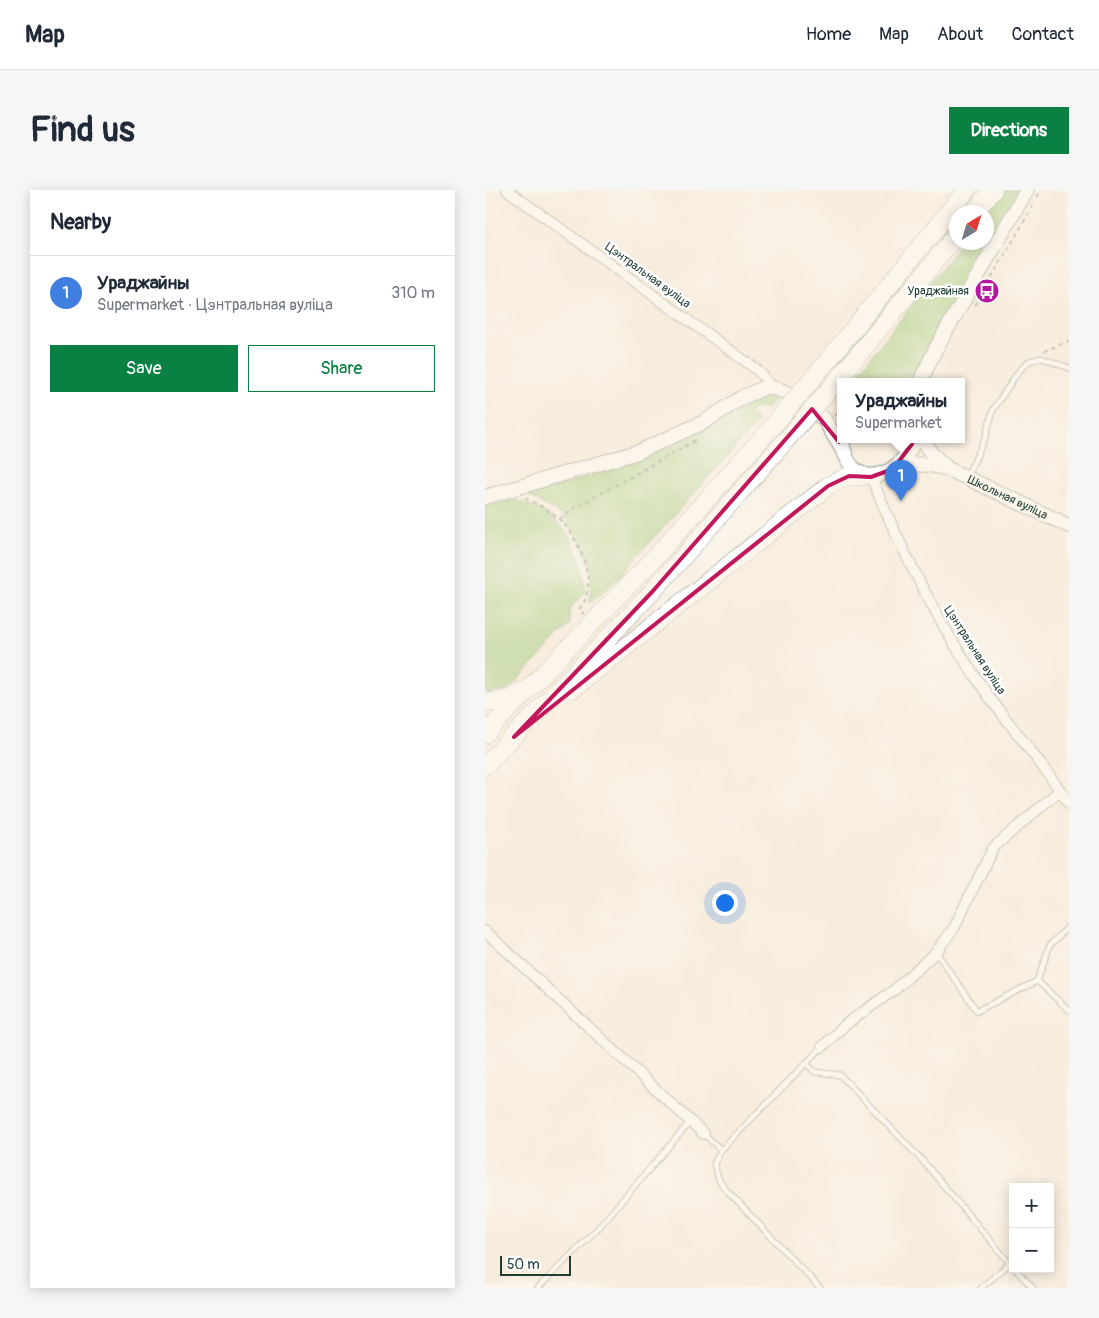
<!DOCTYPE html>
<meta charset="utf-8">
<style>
:root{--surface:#fff;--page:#f6f6f7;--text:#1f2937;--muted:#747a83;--line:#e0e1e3;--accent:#0b8043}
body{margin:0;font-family:Pangolin,sans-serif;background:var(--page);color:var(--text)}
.controls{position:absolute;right:15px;bottom:15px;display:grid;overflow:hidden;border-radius:0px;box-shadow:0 2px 12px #0003}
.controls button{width:45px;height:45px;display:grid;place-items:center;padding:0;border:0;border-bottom:1px solid var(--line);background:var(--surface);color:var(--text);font:25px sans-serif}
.compass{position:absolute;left:464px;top:15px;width:45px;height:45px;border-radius:50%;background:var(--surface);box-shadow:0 2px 12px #0003;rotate:38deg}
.scale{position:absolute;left:15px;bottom:12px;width:71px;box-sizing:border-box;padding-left:5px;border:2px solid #1f3d34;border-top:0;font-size:14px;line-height:18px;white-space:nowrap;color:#1f3d34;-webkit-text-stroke:4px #fff;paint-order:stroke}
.you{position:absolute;left:239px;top:712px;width:18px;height:18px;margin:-12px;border:4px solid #fff;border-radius:50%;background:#1a73e8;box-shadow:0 0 0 8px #1a73e833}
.badge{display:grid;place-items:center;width:32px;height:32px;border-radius:50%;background:var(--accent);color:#fff;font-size:16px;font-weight:700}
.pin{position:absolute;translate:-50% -41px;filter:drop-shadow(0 1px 2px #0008)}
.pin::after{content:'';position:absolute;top:26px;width:18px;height:15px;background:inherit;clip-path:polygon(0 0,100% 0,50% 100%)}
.popup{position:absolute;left:352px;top:188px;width:128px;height:65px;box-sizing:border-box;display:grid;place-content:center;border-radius:0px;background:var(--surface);filter:drop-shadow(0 1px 4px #0005);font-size:16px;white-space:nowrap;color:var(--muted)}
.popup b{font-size:19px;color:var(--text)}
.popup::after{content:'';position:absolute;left:50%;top:100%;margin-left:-10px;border:10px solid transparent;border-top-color:var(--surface)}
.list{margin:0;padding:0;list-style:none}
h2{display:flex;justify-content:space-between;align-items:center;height:65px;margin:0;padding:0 20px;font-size:21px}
h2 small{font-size:16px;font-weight:400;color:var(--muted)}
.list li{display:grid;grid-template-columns:32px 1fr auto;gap:15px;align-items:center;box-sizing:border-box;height:75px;padding:0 20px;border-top:1px solid var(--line)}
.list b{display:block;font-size:19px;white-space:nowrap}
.list p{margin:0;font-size:16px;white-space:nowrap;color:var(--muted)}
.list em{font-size:16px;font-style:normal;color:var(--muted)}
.actions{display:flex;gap:10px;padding:15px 20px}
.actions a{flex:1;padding:11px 0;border:1px solid var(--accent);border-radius:0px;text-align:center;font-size:18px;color:var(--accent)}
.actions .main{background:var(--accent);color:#fff}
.map{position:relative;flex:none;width:584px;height:1098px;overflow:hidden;border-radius:0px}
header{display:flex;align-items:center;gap:30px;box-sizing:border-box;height:70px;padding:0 25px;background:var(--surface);border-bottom:1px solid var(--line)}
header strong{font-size:24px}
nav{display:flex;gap:28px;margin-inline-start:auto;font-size:18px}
.intro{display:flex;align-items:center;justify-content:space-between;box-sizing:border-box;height:120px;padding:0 30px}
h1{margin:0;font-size:35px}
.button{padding:12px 22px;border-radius:0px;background:var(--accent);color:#fff;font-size:18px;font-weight:700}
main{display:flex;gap:30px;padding:0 30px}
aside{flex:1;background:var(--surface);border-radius:0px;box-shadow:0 2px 12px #0003}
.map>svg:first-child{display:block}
</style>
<header>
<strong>Map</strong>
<nav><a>Home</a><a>Map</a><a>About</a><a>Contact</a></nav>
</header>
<div class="intro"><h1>Find us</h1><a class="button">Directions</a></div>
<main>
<aside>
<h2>Nearby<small></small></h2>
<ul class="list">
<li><span class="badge" style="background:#3f7fe0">1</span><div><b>Ураджайны</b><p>Supermarket · Цэнтральная вуліца</p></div><em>310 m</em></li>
</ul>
<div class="actions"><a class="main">Save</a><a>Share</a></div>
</aside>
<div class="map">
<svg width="584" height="1098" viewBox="0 0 584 1098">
<rect width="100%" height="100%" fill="#fff"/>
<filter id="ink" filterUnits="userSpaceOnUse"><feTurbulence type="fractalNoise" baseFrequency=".02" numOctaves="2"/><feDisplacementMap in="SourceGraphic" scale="10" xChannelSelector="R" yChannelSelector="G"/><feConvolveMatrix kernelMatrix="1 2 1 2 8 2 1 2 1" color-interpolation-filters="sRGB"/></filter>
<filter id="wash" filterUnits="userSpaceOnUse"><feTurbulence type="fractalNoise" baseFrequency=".0096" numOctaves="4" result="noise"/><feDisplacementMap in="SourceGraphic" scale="20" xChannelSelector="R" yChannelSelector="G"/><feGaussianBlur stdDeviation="1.12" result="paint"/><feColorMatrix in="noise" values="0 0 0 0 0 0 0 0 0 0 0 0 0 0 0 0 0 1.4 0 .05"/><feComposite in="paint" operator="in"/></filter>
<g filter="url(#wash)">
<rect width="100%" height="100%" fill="#f8eddd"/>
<!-- green -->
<path fill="#9fce7c" stroke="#5f8658" d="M519 0H535L429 192H366L476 53 502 52 501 22Z
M471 25V32L354 177 350 174Z
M284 208 289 209 283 218H271L263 223 273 232 128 393 105 413 107 378 96 353 77 325 44 306 159 268 212 245 250 222 274 210Z
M28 310C76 322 98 353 100 402L84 420 85 434 31 492 21 501 0 504V316Z"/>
</g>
<g filter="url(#ink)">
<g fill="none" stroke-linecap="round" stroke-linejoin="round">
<defs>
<path id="lane" d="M482 286 501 246 508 220 533 182 544 171 557 168 584 178
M451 762 492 821 552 791 584 820
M552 791 565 755 584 736
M321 873 330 882 355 885 436 969 528 1077
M219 944 236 960
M530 1079 548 1098
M53 1098 114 1037 205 932
M335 1098 242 1001 234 990 229 974 236 960 337 857
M496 1098 525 1073"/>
<path id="street" d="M22 0 271 179 278 186 283 196
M386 287C414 354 445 418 485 479 515 526 554 567 584 614
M0 741 219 944
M337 857 360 835 409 800 451 762 469 738 508 658 575 600"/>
<g id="secondary">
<path d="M435 192 450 160 542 0"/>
<path d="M438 250 446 263 461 277"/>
<path d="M358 256C368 305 417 286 429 250"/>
<path id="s1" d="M408 279C430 273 441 273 463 279L584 336"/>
<path d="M0 307 153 262 219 232 258 207 283 196 309 205 339 229 360 264"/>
</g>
<path id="highway" d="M489 22 508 0
M343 170 482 0
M359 182 472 44
M88 499 343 296 364 286H379
M0 513 22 510 36 503
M0 544 163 375 286 238
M0 576 167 402 301 250"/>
</defs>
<!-- lane casing -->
<use href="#lane" stroke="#8c9588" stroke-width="7"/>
<!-- street casing -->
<use href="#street" stroke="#8c9588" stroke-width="12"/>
<!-- secondary casing -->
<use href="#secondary" stroke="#8c9588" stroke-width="16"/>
<!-- highway casing -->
<use href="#highway" stroke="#8c9588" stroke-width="19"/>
<!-- path -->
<path stroke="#8c9588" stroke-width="2" stroke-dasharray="4 4" stroke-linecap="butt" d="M552 7 557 0
M490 115C499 105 502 96 508 85 522 61 536 38 549 13
M559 161 584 151
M350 225 356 226
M40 308C53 314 66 321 76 331 95 349 115 398 94 419L99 424
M75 329 88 319 211 250"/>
<!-- lane -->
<use href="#lane" stroke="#fff" stroke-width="5"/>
<!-- street -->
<use href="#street" stroke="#fff" stroke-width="10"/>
<!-- secondary -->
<use href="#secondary" stroke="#fff" stroke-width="14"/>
<!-- highway -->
<use href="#highway" stroke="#fff" stroke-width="18"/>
<defs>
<path id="highway-bridge" d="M286 238 343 170
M301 250 359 182"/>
</defs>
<!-- highway-bridge casing -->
<use href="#highway-bridge" stroke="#8c9588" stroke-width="19" stroke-linecap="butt"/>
<!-- highway-bridge -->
<use href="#highway-bridge" stroke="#fff" stroke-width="18"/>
</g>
</g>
<!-- marked area -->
<path d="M0 0H584V1098H0ZM410 215 431 228 433 238 427 254 408 279 386 287 364 286 343 296 29 547 167 402 327 219 354 252 364 237 392 217Z" fill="#f8eddd" fill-opacity=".55" fill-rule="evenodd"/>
<path fill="none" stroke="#c2185b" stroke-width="4" stroke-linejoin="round" d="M410 215 431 228 433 238 427 254 408 279 386 287 364 286 343 296 29 547 167 402 327 219 354 252 364 237 392 217Z"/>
<!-- icons -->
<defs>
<symbol id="bus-disc" viewBox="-11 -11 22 22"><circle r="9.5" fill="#b5179e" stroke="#fff"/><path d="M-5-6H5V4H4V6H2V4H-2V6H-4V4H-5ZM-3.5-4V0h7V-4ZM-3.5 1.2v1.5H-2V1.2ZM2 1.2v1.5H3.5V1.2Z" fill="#fff"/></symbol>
</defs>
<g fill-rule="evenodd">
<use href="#bus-disc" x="488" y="87" width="28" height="28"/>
</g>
<g text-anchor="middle" stroke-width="5" stroke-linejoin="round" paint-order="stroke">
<!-- street labels -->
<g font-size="12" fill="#1f3d34" stroke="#fff">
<text transform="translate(163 85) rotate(36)" y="4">Цэнтральная вуліца</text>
<text dy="4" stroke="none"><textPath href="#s1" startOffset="122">Школьная вуліца</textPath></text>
<text transform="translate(490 460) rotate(57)" y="4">Цэнтральная вуліца</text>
</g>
<!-- poi labels -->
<g font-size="12" fill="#1f3d34" stroke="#fff" text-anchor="end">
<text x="484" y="105">Ураджайная</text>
</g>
</g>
</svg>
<div class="controls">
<button>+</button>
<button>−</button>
</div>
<svg class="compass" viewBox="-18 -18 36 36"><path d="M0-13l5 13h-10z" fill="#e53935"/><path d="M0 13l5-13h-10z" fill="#747a83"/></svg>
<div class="scale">50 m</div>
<div class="you"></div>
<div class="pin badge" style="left:416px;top:311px;background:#3f7fe0">1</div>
<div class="popup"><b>Ураджайны</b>Supermarket</div>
</div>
</main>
